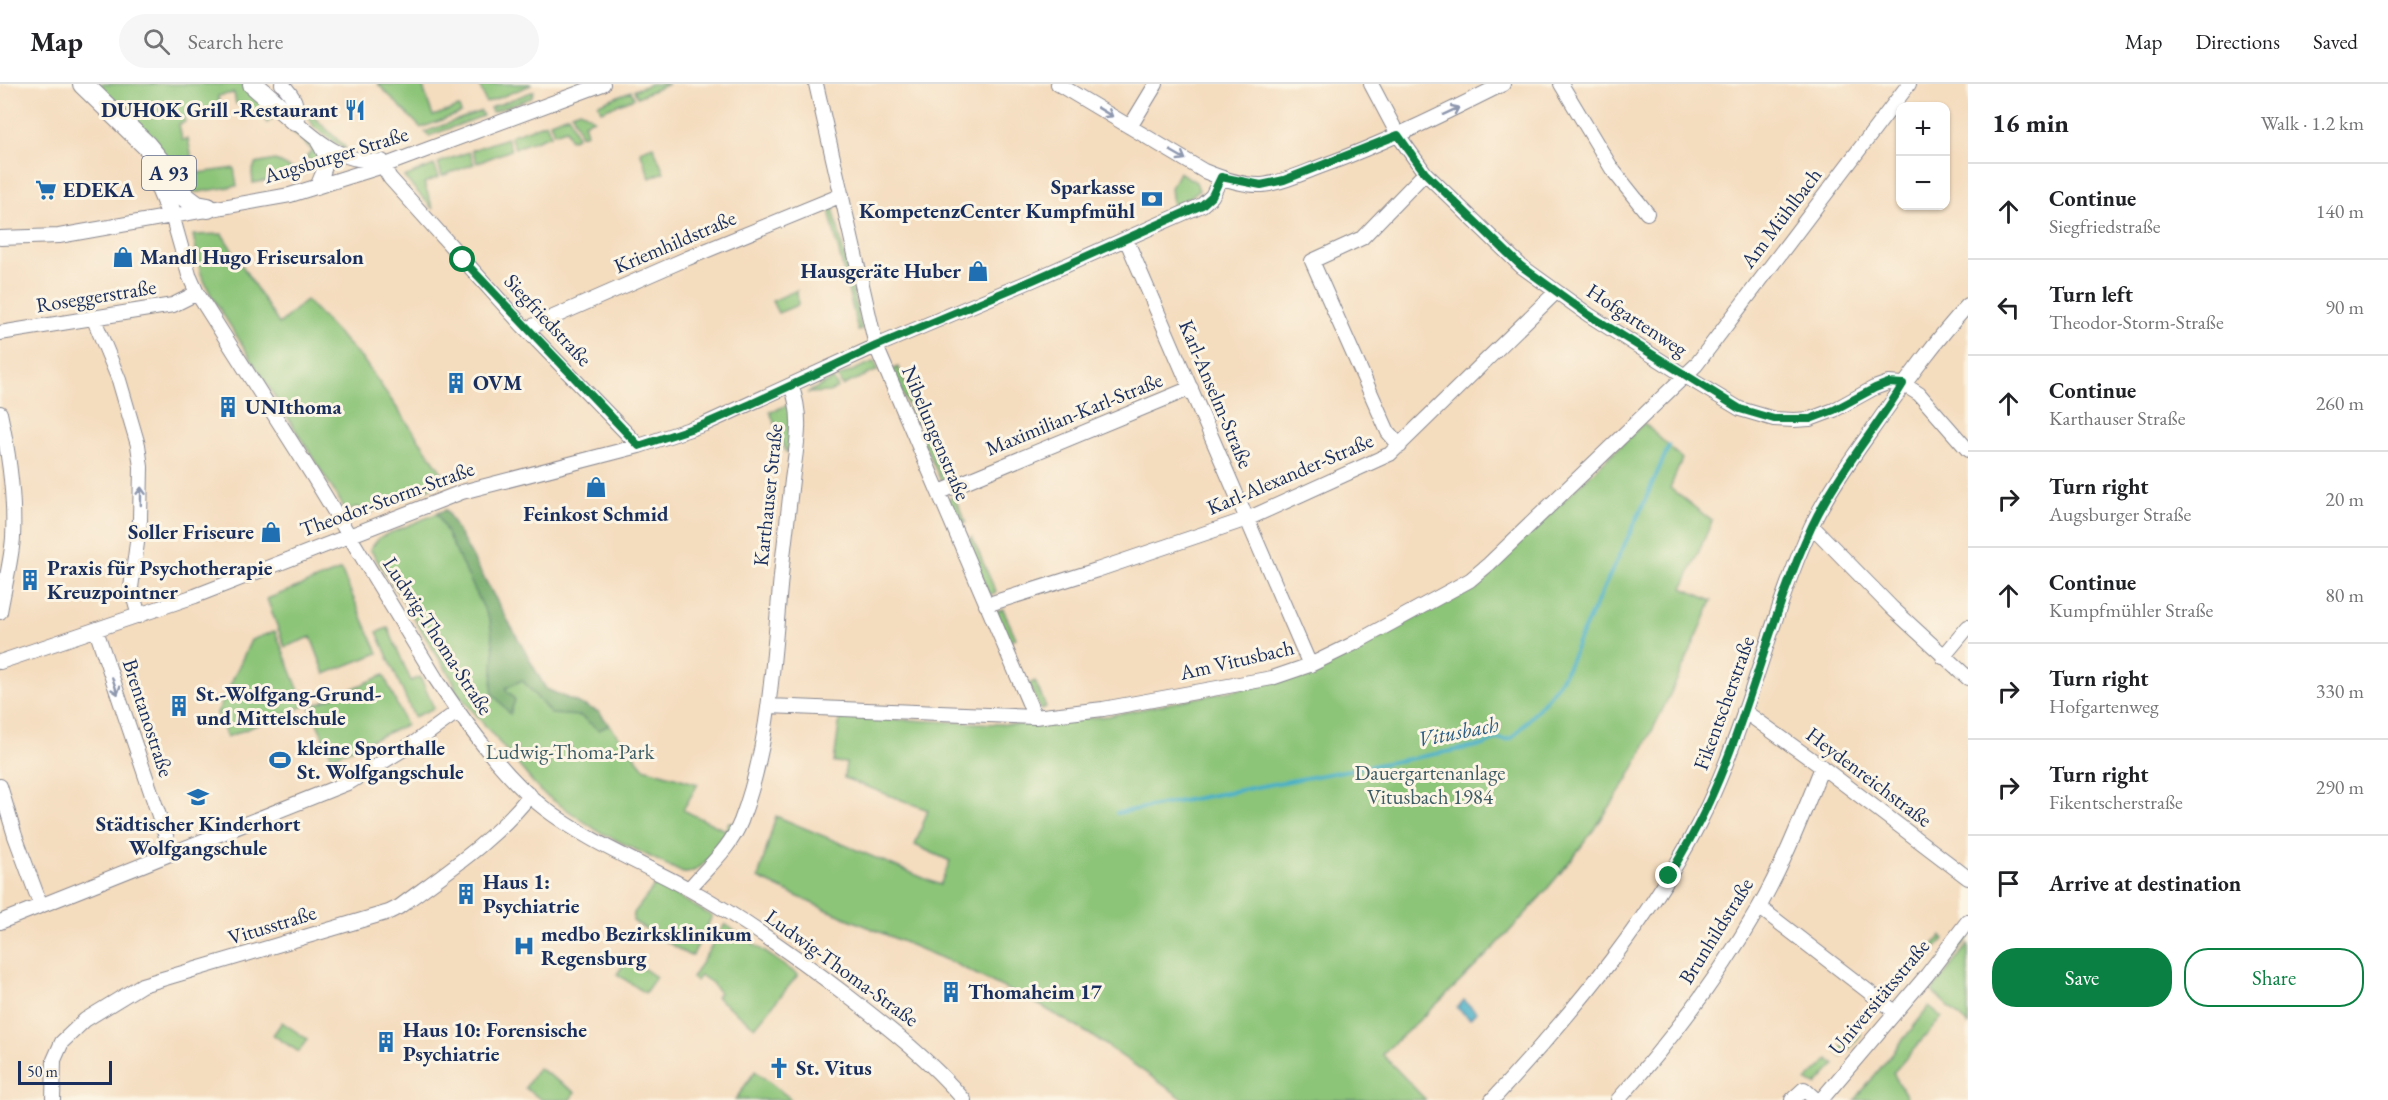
<!DOCTYPE html>
<meta charset="utf-8">
<style>
:root{--surface:#fff;--page:#f6f6f6;--text:#202124;--muted:#757577;--line:#e0e0e0;--accent:#0b8043}
body{margin:0;font-family:"EB Garamond",serif;background:var(--page);color:var(--text)}
.controls{position:absolute;right:18px;top:18px;display:grid;overflow:hidden;border-radius:12px;box-shadow:0 2px 4px #0004}
.controls button{width:54px;height:54px;display:grid;place-items:center;padding:0;border:0;border-bottom:2px solid var(--line);background:var(--surface);color:var(--text);font:30px sans-serif}
.scale{position:absolute;left:18px;bottom:15px;width:94px;box-sizing:border-box;padding-left:6px;border:3px solid #1b2f5e;border-top:0;font-size:16px;line-height:21px;white-space:nowrap;color:#1b2f5e;-webkit-text-stroke:4px #fcf5e5;paint-order:stroke}
.stop{position:absolute;width:18px;height:18px;margin:-14px;border:4px solid #0b8043;border-radius:50%;background:#fff}
.stop.end{background:#0b8043;border-color:#fff;box-shadow:0 2px 6px #0008}
.list{margin:0;padding:0;list-style:none}
h2{display:flex;justify-content:space-between;align-items:center;height:78px;margin:0;padding:0 24px;font-size:26px}
h2 small{font-size:20px;font-weight:400;color:var(--muted)}
.list li{display:grid;grid-template-columns:39px 1fr auto;gap:18px;align-items:center;box-sizing:border-box;height:96px;padding:0 24px;border-top:2px solid var(--line)}
.list b{display:block;font-size:22px;white-space:nowrap}
.list p{margin:0;font-size:20px;white-space:nowrap;color:var(--muted)}
.list em{font-size:20px;font-style:normal;color:var(--muted)}
.actions{display:flex;gap:12px;padding:18px 24px}
.actions a{flex:1;padding:14px 0;border:2px solid var(--accent);border-radius:24px;text-align:center;font-size:21px;color:var(--accent)}
.actions .main{background:var(--accent);color:#fff}
.icon{flex:none;width:33px;height:33px;fill:none;stroke:currentColor;stroke-width:2;stroke-linecap:round;stroke-linejoin:round}
.map{position:relative;flex:none;width:1968px;height:1016px;overflow:hidden}
header{display:flex;align-items:center;gap:36px;box-sizing:border-box;height:84px;padding:0 30px;background:var(--surface);border-bottom:2px solid var(--line)}
header strong{font-size:28px}
nav{display:flex;gap:33px;margin-inline-start:auto;font-size:21px}
.search{width:420px;height:54px;background:var(--page);display:flex;align-items:center;gap:15px;box-sizing:border-box;padding:0 21px;border-radius:33px;color:var(--muted);font-size:22px}
main{display:flex}
aside{flex:1;background:var(--surface)}
.map>svg:first-child{display:block}
</style>
<header>
<strong>Map</strong>
<div class="search"><svg class="icon" aria-label="search" viewBox="0 0 24 24"><circle cx="10" cy="10" r="6"/><path d="M15 15l6 6"/></svg>Search here</div>
<nav><a>Map</a><a>Directions</a><a>Saved</a></nav>
</header>
<main>
<div class="map">
<svg width="1968" height="1016" viewBox="0 0 1968 1016">
<rect width="100%" height="100%" fill="#fcf5e5"/>
<filter id="ink" filterUnits="userSpaceOnUse"><feTurbulence type="fractalNoise" baseFrequency=".0167" numOctaves="2"/><feDisplacementMap in="SourceGraphic" scale="12" xChannelSelector="R" yChannelSelector="G"/><feConvolveMatrix kernelMatrix="1 2 1 2 8 2 1 2 1" color-interpolation-filters="sRGB"/></filter>
<filter id="wash" filterUnits="userSpaceOnUse"><feTurbulence type="fractalNoise" baseFrequency=".008" numOctaves="4" result="noise"/><feDisplacementMap in="SourceGraphic" scale="24" xChannelSelector="R" yChannelSelector="G"/><feGaussianBlur stdDeviation="1.35" result="paint"/><feColorMatrix in="noise" values="0 0 0 0 0 0 0 0 0 0 0 0 0 0 0 0 0 1.4 0 .05"/><feComposite in="paint" operator="in"/></filter>
<g filter="url(#wash)">
<rect width="100%" height="100%" fill="#f4dcbe"/>
<!-- green -->
<path fill="#8cc478" stroke="#547a6b" stroke-width="1.5" d="M92 0H244L316 66 319 84 306 73 312 66 276 32 267 39 261 29 242 32 240 20H236L234 9 218 12 220 24 184 32 185 38 179 40 182 56 188 55 194 84 199 89 234 84 237 102 199 108 187 107Z
M378 0H422L433 32 459 23 461 29 421 44Z
M479 0H530L531 1 486 19Z
M651 0H669L637 13 634 6Z
M534 7 531 14 492 28 490 24Z
M631 7 634 14 601 27 598 20Z
M306 25 345 63 346 67 314 43 305 26Z
M580 26 594 35 584 39 587 49 581 52 572 29Z
M481 27 483 32 429 52 425 48Z
M569 31 577 53 570 56 566 45 554 49 550 38Z
M546 39 551 51 515 64 510 52Z
M507 54 511 66 477 79 472 66Z
M653 62 664 88 650 94 640 67Z
M469 68 474 80 442 92 438 79Z
M275 76 302 90 253 99 252 89 255 80Z
M434 81 439 93 424 99 433 125 404 93Z
M1179 88 1196 98 1199 106 1190 113 1173 122 1171 104Z
M828 122 833 123 862 246 858 247Z
M222 150 279 240 306 216 364 277 448 397 363 431 357 423 347 428 211 211 201 190 193 151Z
M797 206 798 221 778 229 772 217Z
M875 277 878 286 842 302 838 293Z
M898 283 922 336 916 339 892 286Z
M833 295 838 304 829 308 807 309Z
M793 319 792 364 786 368 770 328Z
M1644 339 1682 375 1670 404 1712 437 1683 504 1712 517C1694 561 1674 603 1653 645 1644 663 1635 684 1624 701 1559 804 1472 890 1382 970L1426 1016H1185L1094 953 1041 922 951 878 818 822 758 794 776 732 940 801 950 777 915 761 928 726 844 694 846 679 834 678 840 633 1022 641 1108 632 1294 594 1315 586 1471 503 1485 492Z
M924 343 948 396 942 399 918 346Z
M954 413 966 438 960 441 948 415Z
M446 426 546 605 599 628 644 684 698 700 683 726 725 746 729 738 735 741C728 756 700 791 683 789L598 747 541 708 455 606 454 598 370 465 380 453Z
M972 453 996 508 989 511 966 456Z
M341 486 378 569 325 590 311 553 285 563 267 515Z
M1003 525 1016 554 1009 558 996 528Z
M388 544 411 597 420 593 434 624 414 633 377 548Z
M275 547 305 622 227 653 217 629 251 556Z
M384 591 406 641 332 673 310 623Z
M1035 597 1046 623 1040 626 1029 600Z
M656 800 712 832 693 871H688L633 837 634 829Z
M725 840 798 891 755 943 716 913 719 909 712 899 700 891 696 897 692 894Z
M1968 846V854L1936 895 1934 890Z
M1941 852 1944 855 1916 888 1913 886Z
M1968 860V941L1932 907Z
M628 874 656 893 645 909 617 890Z
M1929 923 1942 933 1893 989 1907 1013 1904 1016H1855Z
M282 938 307 955 299 968 273 951Z
M1858 947 1861 950 1842 973 1837 968Z
M1829 975 1835 981 1816 1001 1806 997Z
M538 984 575 1008 570 1016H542L525 1004Z
M755 987 791 1015 790 1016H735Z"/>
<!-- forest -->
<path fill="#71aa68" stroke="#466c63" stroke-width="1.5" d="M446 426 546 605 599 628 609 641 599 646 580 632 551 630 522 596 506 604 507 608 511 610 515 616 510 630 493 610 492 603 494 568 490 537 437 429Z"/>
<!-- water -->
<path fill="#48b0c7" stroke="#327092" stroke-width="1.5" d="M1464 916 1476 928 1470 935 1457 924Z"/>
<g fill="none" stroke-linecap="round" stroke-linejoin="round">
<!-- stream -->
<path stroke="#48b0c7" stroke-width="4" d="M1117 729 1484 661 1498 655 1506 656 1512 654C1538 625 1566 598 1577 560L1639 430 1669 362"/>
</g>
</g>
<g filter="url(#ink)">
<g fill="none" stroke-linecap="round" stroke-linejoin="round">
<defs>
<path id="minor" d="M282 0C294 13 299 20 295 37 322 61 344 79 382 77
M816 0 876 262 1035 633
M1058 0 1204 87C1221 94 1243 102 1262 101 1281 99 1301 90 1319 83 1383 60 1443 30 1503 0
M1371 0 1398 51 1425 89 1521 182 1589 231 1685 292 1740 325 1774 335 1794 336 1810 335 1834 326 1874 304 1888 299 1903 300 1919 310 1968 366
M1561 0 1612 85 1647 129
M1130 43 1156 0
M383 82 390 94 523 242 639 362
M317 103C325 83 331 78 318 58
M172 131 189 191 197 209 313 392 436 595C463 636 505 694 544 724 587 757 639 778 687 804 744 835 797 873 849 913 890 945 930 976 964 1016
M0 154 59 152 290 111 383 82 603 0
M1126 155 1310 581
M93 233 119 296 138 361 141 383 140 436 131 504 139 532
M526 245 688 174 842 111
M0 249 173 221 197 209
M0 329C9 370 15 412 13 454 11 479 4 504 0 528
M1400 362 1388 348 1312 177 1362 154 1425 89
M940 408 1191 304
M1812 442 1892 524 1968 594
M986 521 1097 486 1247 435 1390 370 1556 208
M96 546 172 770
M1943 573 1968 543
M0 578 195 512 462 408 639 362 705 340 876 262 1033 196 1202 121 1212 112 1221 94
M769 622 1035 633 1103 625 1272 594 1310 581 1351 561 1470 496 1489 480 1696 281 1909 0
M1744 627 1822 683 1968 794
M0 702 15 752 41 822
M689 805C707 783 730 765 741 737 773 652 773 562 783 473 786 447 789 422 792 396 796 365 804 332 791 302
M1759 823 1895 928
M0 838 350 698 417 657 457 628
M53 1016 54 976 62 958 85 936 142 901 389 828 399 823C446 788 494 757 530 711
M1492 1016C1575 926 1655 832 1708 721 1750 631 1770 533 1811 443 1829 405 1855 370 1879 336 1907 296 1935 257 1968 221
M1618 1016C1670 957 1719 893 1758 825 1784 780 1803 730 1822 683
M1792 1016 1804 1005 1816 1016
M1821 1016 1927 891 1968 837"/>
<path id="highway" d="M83 0 147 62 166 85 185 113 197 122 208 124
M253 0 295 37
M151 80 172 131"/>
</defs>
<!-- minor casing -->
<use href="#minor" stroke="#88868e" stroke-width="16"/>
<!-- highway casing -->
<use href="#highway" stroke="#88868e" stroke-width="22"/>
<!-- minor -->
<use href="#minor" stroke="#fff" stroke-width="14"/>
<!-- highway -->
<use href="#highway" stroke="#fff" stroke-width="20"/>
</g>
<!-- one-way arrows -->
<defs><path id="oneway-shaft" d="M-6 0H5M1.5-3L5.5 0L1.5 3" fill="none" stroke-width="1.6" stroke-linecap="round" stroke-linejoin="round" transform="scale(1.5)"/></defs>
<g stroke="#8d97ae">
<use href="#oneway-shaft" transform="translate(1451 27) rotate(-25)"/>
<use href="#oneway-shaft" transform="translate(1105 28) rotate(31)"/>
<use href="#oneway-shaft" transform="translate(1178 71) rotate(30)"/>
<use href="#oneway-shaft" transform="translate(141 412) rotate(-89)"/>
<use href="#oneway-shaft" transform="translate(115 602) rotate(72)"/>
</g>
</g>
<g fill="none" stroke-linecap="round" stroke-linejoin="round" filter="url(#ink)">
<!-- route -->
<path stroke="#0b8043" stroke-width="8" d="M463 176 639 362 705 340 751 320 876 262 1033 196 1202 121 1212 112 1221 93 1261 101 1284 96 1398 51 1425 89 1521 182 1589 231 1740 325 1774 335H1810L1834 326 1875 304 1888 299 1903 300C1874 348 1836 391 1812 442 1770 532 1750 630 1708 720 1697 745 1682 769 1669 792"/>
</g>
<!-- icons -->
<defs>
<symbol id="restaurant-bare" viewBox="-9 -9 18 18"><path d="M-5-6h1v4h1v-4h1v4h1v-4h1v5L-1.5 .5V6h-2V.5L-5-1ZM5-6V6H3V1.5H1.5Q1.5-4 5-6Z" fill="#1f6fb2" stroke="#fcf5e5" stroke-width="2.5" paint-order="stroke"/></symbol>
<symbol id="supermarket-bare" viewBox="-9 -9 18 18"><path d="M-6-5.5h2.5l.6 2H6L4.5 2H-2.5L-4.4-4H-6ZM-1.5 3.2a1.3 1.3 0 1 0 .1 0ZM3 3.2a1.3 1.3 0 1 0 .1 0Z" fill="#1f6fb2" stroke="#fcf5e5" stroke-width="2.5" paint-order="stroke"/></symbol>
<symbol id="bank-bare" viewBox="-9 -9 18 18"><path d="M-6-4H6V4H-6ZM0-2.3a2.3 2.3 0 1 0 0 4.6a2.3 2.3 0 1 0 0-4.6Z" fill="#1f6fb2" stroke="#fcf5e5" stroke-width="2.5" paint-order="stroke"/></symbol>
<symbol id="shop-bare" viewBox="-9 -9 18 18"><path d="M-5-2.5h2.3a2.7 3.5 0 0 1 5.4 0H5L5.5 6h-11ZM-1.5-2.5h3a1.5 2.3 0 0 0-3 0Z" fill="#1f6fb2" stroke="#fcf5e5" stroke-width="2.5" paint-order="stroke"/></symbol>
<symbol id="building-bare" viewBox="-9 -9 18 18"><path d="M-4-6H4V6H1V3H-1V6H-4ZM-2.5-4.3h1.7v1.8h-1.7ZM.8-4.3h1.7v1.8H.8ZM-2.5-1h1.7V.8h-1.7ZM.8-1h1.7V.8H.8Z" fill="#1f6fb2" stroke="#fcf5e5" stroke-width="2.5" paint-order="stroke"/></symbol>
<symbol id="stadium-bare" viewBox="-9 -9 18 18"><path d="M0-5a6.5 5 0 1 0 0 10a6.5 5 0 1 0 0-10ZM-3.5-1.8h7v3.6h-7Z" fill="#1f6fb2" stroke="#fcf5e5" stroke-width="2.5" paint-order="stroke"/></symbol>
<symbol id="school-bare" viewBox="-9 -9 18 18"><path d="M0-5L7-2L0 1L-7-2ZM-4 1L0 2.5L4 1V4Q0 6-4 4Z" fill="#1f6fb2" stroke="#fcf5e5" stroke-width="2.5" paint-order="stroke"/></symbol>
<symbol id="hospital-bare" viewBox="-9 -9 18 18"><path d="M-5-5h3v3.5h4V-5h3V5h-3V1.5h-4V5h-3Z" fill="#1f6fb2" stroke="#fcf5e5" stroke-width="2.5" paint-order="stroke"/></symbol>
<symbol id="church-bare" viewBox="-9 -9 18 18"><path d="M-1.2-6h2.4v3.5h3.3v2.4h-3.3V6h-2.4V-.1h-3.3v-2.4h3.3Z" fill="#1f6fb2" stroke="#fcf5e5" stroke-width="2.5" paint-order="stroke"/></symbol>
</defs>
<g fill-rule="evenodd">
<use href="#restaurant-bare" x="340" y="11" width="30" height="30"/>
<use href="#supermarket-bare" x="31" y="91" width="30" height="30"/>
<use href="#bank-bare" x="1137" y="100" width="30" height="30"/>
<use href="#shop-bare" x="108" y="158" width="30" height="30"/>
<use href="#shop-bare" x="963" y="172" width="30" height="30"/>
<use href="#building-bare" x="441" y="284" width="30" height="30"/>
<use href="#building-bare" x="213" y="308" width="30" height="30"/>
<use href="#shop-bare" x="581" y="388" width="30" height="30"/>
<use href="#shop-bare" x="256" y="433" width="30" height="30"/>
<use href="#building-bare" x="15" y="481" width="30" height="30"/>
<use href="#building-bare" x="164" y="607" width="30" height="30"/>
<use href="#stadium-bare" x="265" y="661" width="30" height="30"/>
<use href="#school-bare" x="183" y="698" width="30" height="30"/>
<use href="#building-bare" x="451" y="795" width="30" height="30"/>
<use href="#hospital-bare" x="509" y="847" width="30" height="30"/>
<use href="#building-bare" x="936" y="893" width="30" height="30"/>
<use href="#building-bare" x="371" y="943" width="30" height="30"/>
<use href="#church-bare" x="764" y="969" width="30" height="30"/>
</g>
<g text-anchor="middle" stroke-width="6" stroke-linejoin="round" paint-order="stroke">
<!-- shield labels -->
<rect fill="#fcf5e5" stroke="#5e6a86" stroke-width="1.5" x="142" y="72" width="54" height="34" rx="4.5"/>
<g font-size="20" font-weight="bold" fill="#1b2f5e">
<text x="169" y="96">A 93</text>
</g>
<!-- poi labels -->
<g font-size="21" font-weight="bold" fill="#1b2f5e" stroke="#fcf5e5" text-anchor="start">
<text x="338" y="33" text-anchor="end">DUHOK Grill -Restaurant</text>
<text x="1135" y="110" text-anchor="end">Sparkasse<tspan x="1135" dy="24">KompetenzCenter Kumpfmühl</tspan></text>
<text x="63" y="113">EDEKA</text>
<text x="140" y="180">Mandl Hugo Friseursalon</text>
<text x="961" y="194" text-anchor="end">Hausgeräte Huber</text>
<text x="473" y="306">OVM</text>
<text x="245" y="330">UNIthoma</text>
<text x="596" y="437" text-anchor="middle">Feinkost Schmid</text>
<text x="254" y="455" text-anchor="end">Soller Friseure</text>
<text x="47" y="491">Praxis für Psychotherapie<tspan x="47" dy="24">Kreuzpointner</tspan></text>
<text x="196" y="617">St.-Wolfgang-Grund-<tspan x="196" dy="24">und Mittelschule</tspan></text>
<text x="297" y="671">kleine Sporthalle<tspan x="297" dy="24">St. Wolfgangschule</tspan></text>
<text x="198" y="747" text-anchor="middle">Städtischer Kinderhort<tspan x="198" dy="24">Wolfgangschule</tspan></text>
<text x="483" y="805">Haus 1:<tspan x="483" dy="24">Psychiatrie</tspan></text>
<text x="541" y="857">medbo Bezirksklinikum<tspan x="541" dy="24">Regensburg</tspan></text>
<text x="968" y="915">Thomaheim 17</text>
<text x="403" y="953">Haus 10: Forensische<tspan x="403" dy="24">Psychiatrie</tspan></text>
<text x="796" y="991">St. Vitus</text>
</g>
<!-- street labels -->
<g font-size="21" fill="#1b2f5e" stroke="#fcf5e5">
<text transform="translate(336 71) rotate(-17)" y="7">Augsburger Straße</text>
<text transform="translate(1781 134) rotate(-53)" y="7">Am Mühlbach</text>
<text transform="translate(675 158) rotate(-23)" y="7">Kriemhildstraße</text>
<text transform="translate(96 212) rotate(-9)" y="7">Roseggerstraße</text>
<text transform="translate(548 236) rotate(47)" y="7">Siegfriedstraße</text>
<text transform="translate(1637 236) rotate(33)" y="7">Hofgartenweg</text>
<text transform="translate(1216 310) rotate(67)" y="7">Karl-Anselm-Straße</text>
<text transform="translate(1074 330) rotate(-22)" y="7">Maximilian-Karl-Straße</text>
<text transform="translate(936 349) rotate(67)" y="7">Nibelungenstraße</text>
<text transform="translate(1290 390) rotate(-23)" y="7">Karl-Alexander-Straße</text>
<text transform="translate(768 411) rotate(-84)" y="7">Karthauser Straße</text>
<text transform="translate(387 415) rotate(-20)" y="7">Theodor-Storm-Straße</text>
<text transform="translate(438 552) rotate(57)" y="7">Ludwig-Thoma-Straße</text>
<text transform="translate(1237 576) rotate(-13)" y="7">Am Vitusbach</text>
<text transform="translate(1724 619) rotate(-70)" y="7">Fikentscherstraße</text>
<text transform="translate(148 634) rotate(72)" y="7">Brentanostraße</text>
<text transform="translate(1869 693) rotate(37)" y="7">Heydenreichstraße</text>
<text transform="translate(272 841) rotate(-17)" y="7">Vitusstraße</text>
<text transform="translate(1716 847) rotate(-58)" y="7">Brunhildstraße</text>
<text transform="translate(842 884) rotate(36)" y="7">Ludwig-Thoma-Straße</text>
<text transform="translate(1879 913) rotate(-50)" y="7">Universitätsstraße</text>
</g>
<!-- park labels -->
<g font-size="21" fill="#3d5c66" stroke="#fcf5e5">
<text x="570" y="675">Ludwig-Thoma-Park</text>
<text x="1430" y="696">Dauergartenanlage<tspan x="1430" dy="24">Vitusbach 1984</tspan></text>
</g>
<!-- water labels -->
<g font-size="22" font-style="italic" fill="#2b5c83" stroke="#fcf5e5">
<text transform="translate(1458 647) rotate(-11)" y="8">Vitusbach</text>
</g>
</g>
</svg>
<div class="controls">
<button>+</button>
<button>−</button>
</div>
<div class="scale">50 m</div>
<div class="stop" style="left:463px;top:176px"></div>
<div class="stop end" style="left:1669px;top:792px"></div>
</div>
<aside>
<h2>16 min<small>Walk · 1.2 km</small></h2>
<ul class="list">
<li><svg class="icon" aria-label="ahead" viewBox="0 0 24 24"><path d="M12 20V5M6 11l6-6 6 6"/></svg><div><b>Continue</b><p>Siegfriedstraße</p></div><em>140 m</em></li>
<li><svg class="icon" aria-label="left" viewBox="0 0 24 24"><path d="M17 20v-9H6M10 6l-5 5 5 5"/></svg><div><b>Turn left</b><p>Theodor-Storm-Straße</p></div><em>90 m</em></li>
<li><svg class="icon" aria-label="ahead" viewBox="0 0 24 24"><path d="M12 20V5M6 11l6-6 6 6"/></svg><div><b>Continue</b><p>Karthauser Straße</p></div><em>260 m</em></li>
<li><svg class="icon" aria-label="right" viewBox="0 0 24 24"><path d="M7 20v-9h11M14 6l5 5-5 5"/></svg><div><b>Turn right</b><p>Augsburger Straße</p></div><em>20 m</em></li>
<li><svg class="icon" aria-label="ahead" viewBox="0 0 24 24"><path d="M12 20V5M6 11l6-6 6 6"/></svg><div><b>Continue</b><p>Kumpfmühler Straße</p></div><em>80 m</em></li>
<li><svg class="icon" aria-label="right" viewBox="0 0 24 24"><path d="M7 20v-9h11M14 6l5 5-5 5"/></svg><div><b>Turn right</b><p>Hofgartenweg</p></div><em>330 m</em></li>
<li><svg class="icon" aria-label="right" viewBox="0 0 24 24"><path d="M7 20v-9h11M14 6l5 5-5 5"/></svg><div><b>Turn right</b><p>Fikentscherstraße</p></div><em>290 m</em></li>
<li><svg class="icon" aria-label="arrive" viewBox="0 0 24 24"><path d="M6 21V4h12l-3 4 3 4H6"/></svg><div><b>Arrive at destination</b></div></li>
</ul>
<div class="actions"><a class="main">Save</a><a>Share</a></div>
</aside>
</main>
